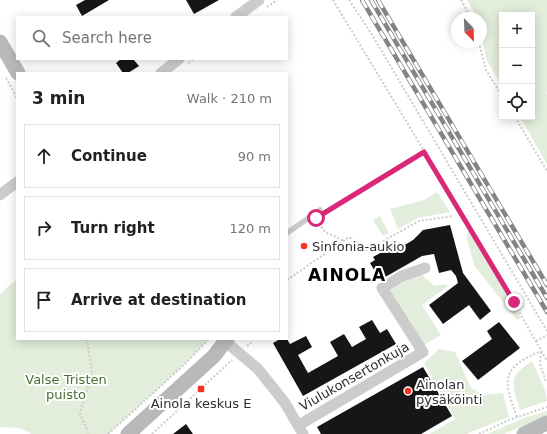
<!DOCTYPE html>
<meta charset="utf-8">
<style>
:root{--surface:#fff;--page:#f6f6f6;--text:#202124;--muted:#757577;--line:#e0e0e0}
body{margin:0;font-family:"DejaVu Sans",sans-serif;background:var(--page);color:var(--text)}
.controls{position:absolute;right:12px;top:12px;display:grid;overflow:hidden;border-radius:0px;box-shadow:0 2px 10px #0003}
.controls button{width:36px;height:36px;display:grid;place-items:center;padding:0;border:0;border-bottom:1px solid var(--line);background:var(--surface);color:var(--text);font:20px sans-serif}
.compass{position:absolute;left:451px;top:12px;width:36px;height:36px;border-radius:50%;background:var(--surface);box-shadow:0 2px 10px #0003;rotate:157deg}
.stop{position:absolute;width:12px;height:12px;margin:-9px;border:3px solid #db2777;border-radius:50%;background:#fff}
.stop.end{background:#db2777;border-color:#fff;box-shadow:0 1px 4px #0008}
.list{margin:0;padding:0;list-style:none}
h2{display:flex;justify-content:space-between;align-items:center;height:52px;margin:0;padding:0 16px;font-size:17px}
h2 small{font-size:13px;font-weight:400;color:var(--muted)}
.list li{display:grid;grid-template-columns:26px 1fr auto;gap:12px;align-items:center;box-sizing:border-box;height:64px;margin:0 8px 8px;padding:0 8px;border:1px solid var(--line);border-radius:0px}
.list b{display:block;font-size:15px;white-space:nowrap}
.list em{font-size:13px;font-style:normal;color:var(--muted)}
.icon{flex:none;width:22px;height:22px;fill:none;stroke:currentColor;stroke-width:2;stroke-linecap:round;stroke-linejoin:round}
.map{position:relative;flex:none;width:547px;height:434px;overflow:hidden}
.search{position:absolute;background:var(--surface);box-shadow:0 2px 10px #0003;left:16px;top:16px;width:272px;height:44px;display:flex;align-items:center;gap:10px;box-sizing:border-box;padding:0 14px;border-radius:0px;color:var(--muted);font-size:15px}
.panel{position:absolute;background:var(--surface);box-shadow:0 2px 10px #0003;left:16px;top:72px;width:272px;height:268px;border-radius:0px}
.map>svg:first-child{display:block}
</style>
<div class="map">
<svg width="547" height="434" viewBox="0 0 547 434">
<rect width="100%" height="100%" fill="#fff"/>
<!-- green -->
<path fill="#e2eddb" d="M467 0H547V93L544 89 547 95V164L520 117H532V15H502V86L487 61 481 34V18H477L476 15Z
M437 192 450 212 418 218 398 229 390 209 424 200Z
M380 216 389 233 383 236 373 220Z
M469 229 521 318 517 320 474 265 467 238Z
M421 274 434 286 446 284 448 286 422 305 441 335 424 345 387 289 404 280Z
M17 279V339H209L184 365 108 434H32L20 428 0 427V294Z
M439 349 455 352 471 388 484 395 503 393 509 417 466 434H429L455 419 424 363Z
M532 361C537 373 547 390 547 401L520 410C517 399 508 380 519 371 523 367 528 364 532 361Z
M547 411V416L504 434H487L524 418Z"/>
<!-- building -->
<path fill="#161616" d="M85 0H109L82 16 76 5Z
M186 0H219L194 14Z
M121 59H133L139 66 128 73H123L116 63Z
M450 225 463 273 491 311 480 320 469 305 443 324 429 305 458 283 456 276 451 270 439 273 434 254 422 256 380 280 370 263 375 260 373 257 400 242 403 246 413 240 423 230Z
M372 320 380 333 387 329 396 344 303 396 273 343 280 339H287L290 344 306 336 312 347 298 355 308 373 338 356 330 342 344 334 352 347 366 339 359 327Z
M499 322 520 348 478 380 462 361 492 339 487 331Z
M423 367 452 416 421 434H321L317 427Z
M186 424 193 434H173Z"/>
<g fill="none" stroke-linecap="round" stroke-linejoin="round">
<!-- path -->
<path stroke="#ccc" stroke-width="2" stroke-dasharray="2 2" stroke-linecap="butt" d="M333 0 488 257 547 361
M349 0 371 33 547 331
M461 0 471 18
M267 7 277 0
M479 42 486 70 502 96
M188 63 194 59
M6 78 17 98
M515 117 547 171
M326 211 341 204 424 152
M317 220 325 232 344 241
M287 280 349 237 367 250 419 221 453 216
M87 339 92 373 80 414 89 434
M536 341 547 335
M247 346 250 344 252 339
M541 352 540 364 546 382
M517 417C502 378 502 368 541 351
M108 434 184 365 209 339
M152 434 232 360
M479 434 509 420 547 407"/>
<!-- lane -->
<path stroke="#ccc" stroke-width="5.5" d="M287 233 320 210"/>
<!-- street -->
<path stroke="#ccc" stroke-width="11" d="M236 17 259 0
M161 73 179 59
M0 195 17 182
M226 342 258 369 285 403 303 434
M299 425 423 352 382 288 402 276 425 268"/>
<!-- secondary -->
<path stroke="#b9b9b9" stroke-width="15" d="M0 42 18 73
M128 434 214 356 227 339
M524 434 547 423"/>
<defs>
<path id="rail" d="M362 0 547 312
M371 0 547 298
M378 0 547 285"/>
</defs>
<!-- rail casing -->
<use href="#rail" stroke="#848484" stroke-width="4.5"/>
<!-- rail -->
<use href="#rail" stroke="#fff" stroke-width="3" stroke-dasharray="9" stroke-linecap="butt"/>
</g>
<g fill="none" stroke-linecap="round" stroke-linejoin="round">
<!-- route -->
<path stroke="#db2777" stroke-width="5" d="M316 218 424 152 514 302"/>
</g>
<!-- markers -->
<g fill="#f53321" stroke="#fff" stroke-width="1.5">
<circle cx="304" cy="246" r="4"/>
<rect x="197" y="385" width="8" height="8" rx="2"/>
<circle cx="408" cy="391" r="4"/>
</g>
<g text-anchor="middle" stroke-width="4" stroke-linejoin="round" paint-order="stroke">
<!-- poi labels -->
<g font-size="13" fill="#2f2f2f" stroke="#fff" text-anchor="start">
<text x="312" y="251">Sinfonia-aukio</text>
<text x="416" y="389">Ainolan<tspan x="416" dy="15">pysäköinti</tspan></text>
<text x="201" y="408" text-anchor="middle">Ainola keskus E</text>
</g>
<!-- street labels -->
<g font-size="13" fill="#2f2f2f" stroke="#fff">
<text transform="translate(354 376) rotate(-30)" y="5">Viulukonsertonkuja</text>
</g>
<!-- park labels -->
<g font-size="13" fill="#496f38" stroke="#fff">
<text x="66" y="384">Valse Tristen<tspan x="66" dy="15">puisto</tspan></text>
</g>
<!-- district labels -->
<g font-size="17" font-weight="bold" letter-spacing="1" fill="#000" stroke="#fff">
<text x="347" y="281">AINOLA</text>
</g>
</g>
</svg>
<div class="controls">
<button>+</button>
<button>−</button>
<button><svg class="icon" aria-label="locate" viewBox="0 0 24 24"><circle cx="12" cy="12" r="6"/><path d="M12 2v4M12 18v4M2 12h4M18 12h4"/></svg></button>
</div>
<svg class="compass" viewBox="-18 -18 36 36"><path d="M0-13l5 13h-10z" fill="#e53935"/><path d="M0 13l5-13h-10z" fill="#757577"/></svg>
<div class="stop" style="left:316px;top:218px"></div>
<div class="stop end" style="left:514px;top:302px"></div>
<div class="search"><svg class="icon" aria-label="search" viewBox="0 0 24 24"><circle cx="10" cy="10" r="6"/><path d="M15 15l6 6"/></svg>Search here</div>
<section class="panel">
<h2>3 min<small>Walk · 210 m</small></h2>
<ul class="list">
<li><svg class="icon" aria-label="ahead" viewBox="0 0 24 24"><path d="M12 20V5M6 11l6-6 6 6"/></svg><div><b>Continue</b></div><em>90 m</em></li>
<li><svg class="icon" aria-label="right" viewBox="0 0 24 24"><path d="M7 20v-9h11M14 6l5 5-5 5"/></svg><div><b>Turn right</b></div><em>120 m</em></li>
<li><svg class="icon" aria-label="arrive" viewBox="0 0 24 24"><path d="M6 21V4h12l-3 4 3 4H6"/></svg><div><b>Arrive at destination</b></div></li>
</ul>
</section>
</div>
